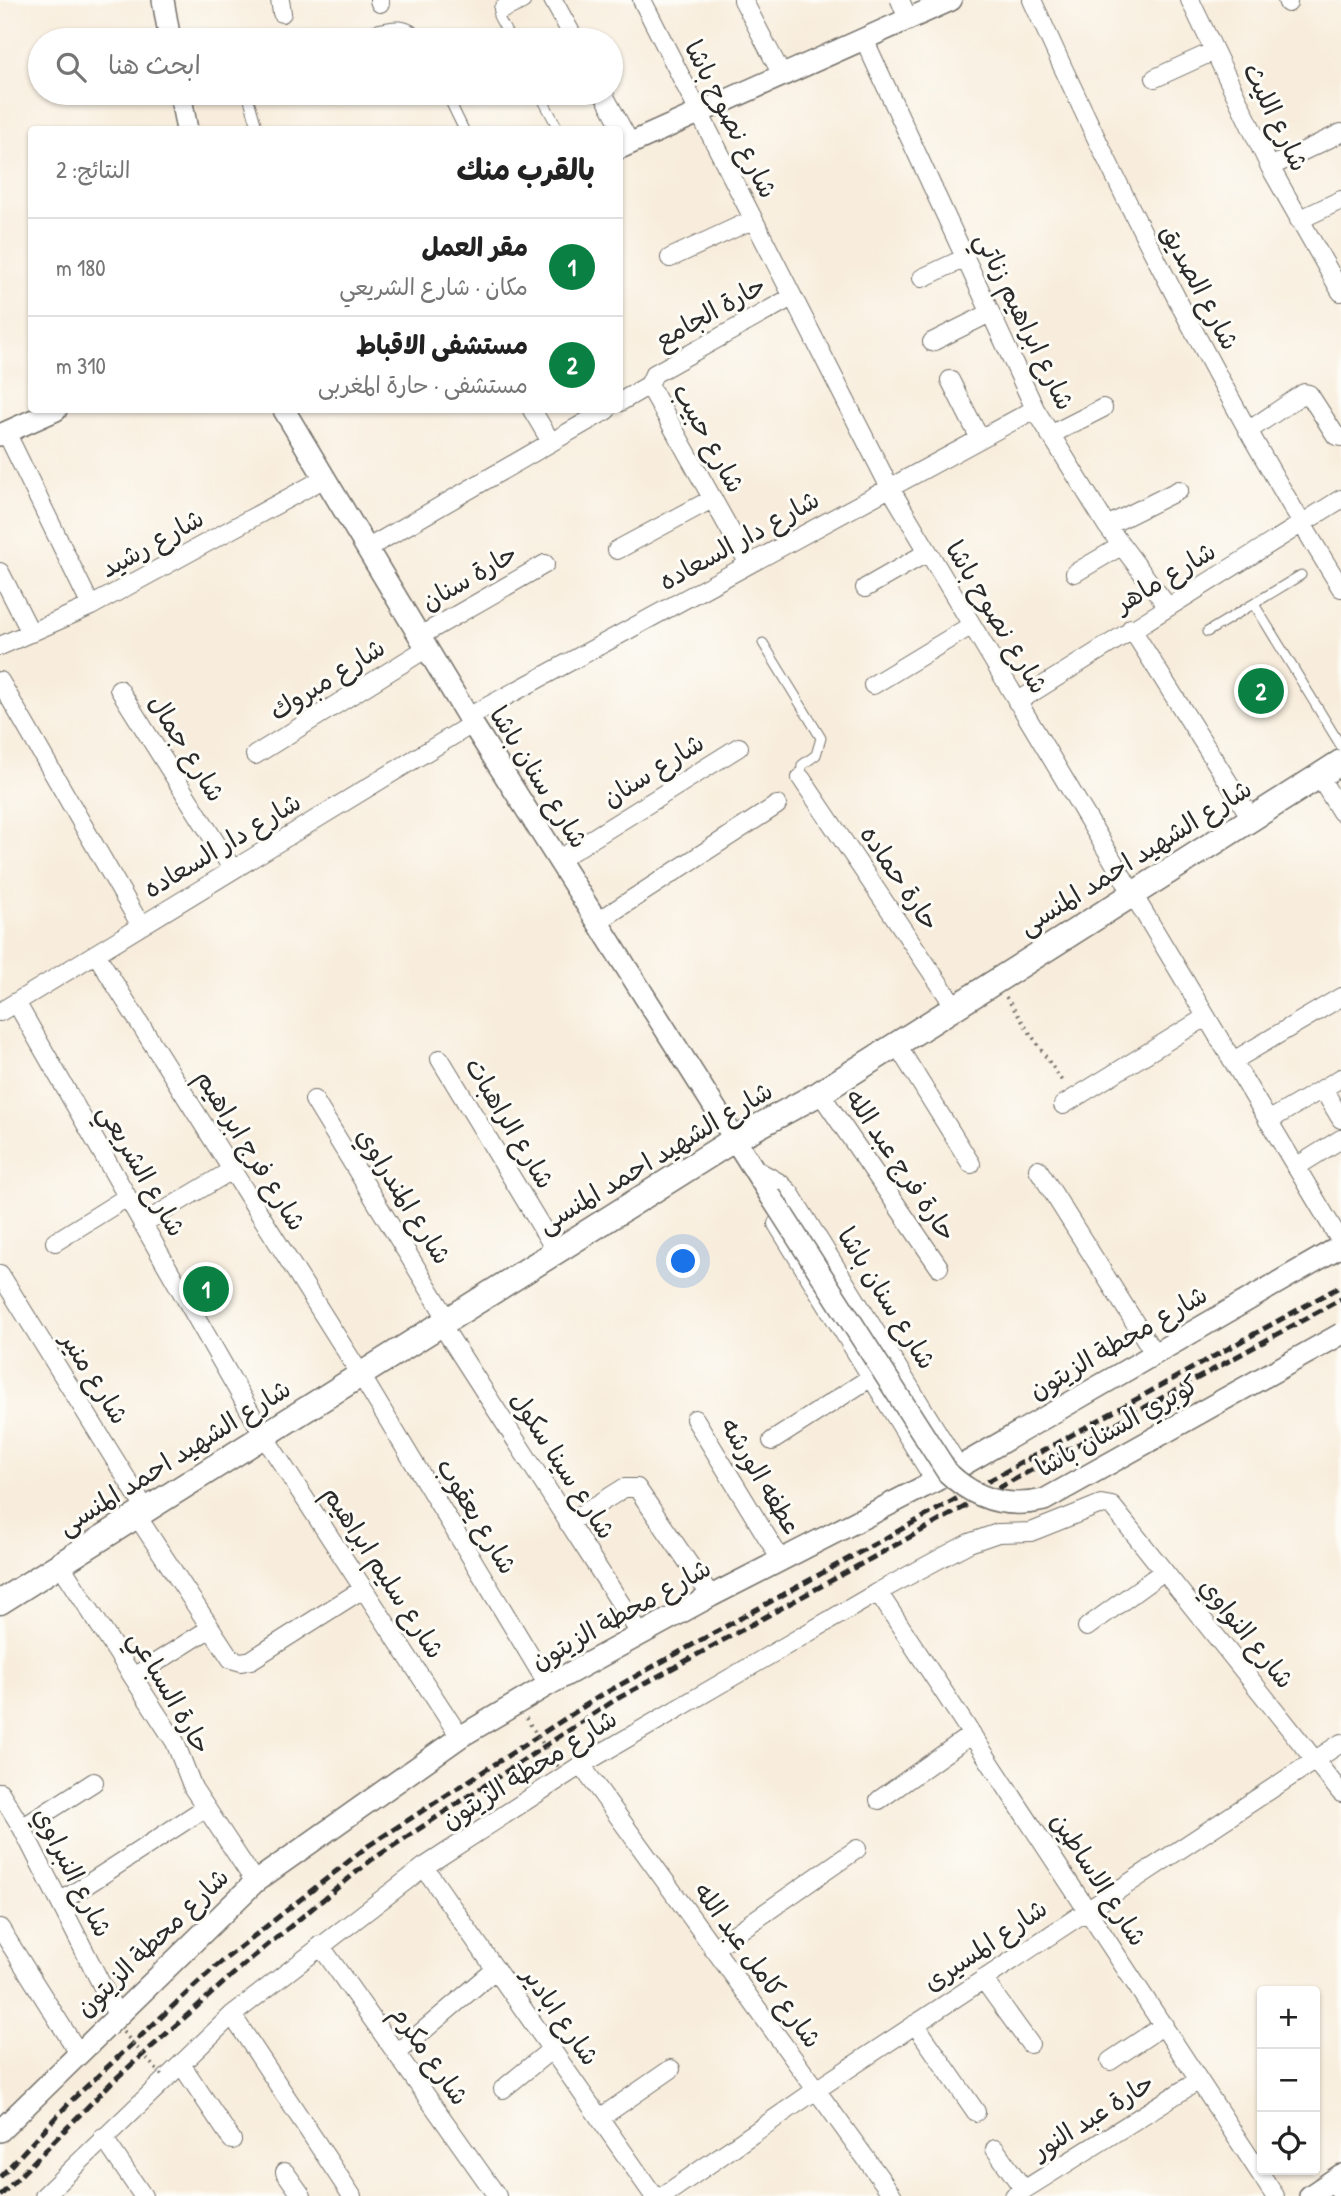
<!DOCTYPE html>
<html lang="ar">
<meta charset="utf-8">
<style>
:root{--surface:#fff;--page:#f6f6f6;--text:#222;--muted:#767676;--line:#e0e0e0;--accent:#0b8043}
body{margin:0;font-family:"Patrick Hand","Playpen Sans Arabic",sans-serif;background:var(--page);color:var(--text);direction:rtl}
.controls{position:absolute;right:21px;bottom:21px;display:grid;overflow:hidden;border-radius:7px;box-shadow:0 2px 5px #0004}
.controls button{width:63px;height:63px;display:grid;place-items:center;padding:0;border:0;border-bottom:2px solid var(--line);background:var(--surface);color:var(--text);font:35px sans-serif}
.you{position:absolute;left:684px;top:1262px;width:24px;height:24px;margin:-18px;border:5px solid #fff;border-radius:50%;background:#1a73e8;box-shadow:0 0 0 10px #1a73e833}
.badge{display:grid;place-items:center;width:46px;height:46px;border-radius:50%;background:var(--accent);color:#fff;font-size:23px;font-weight:700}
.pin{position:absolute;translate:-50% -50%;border:4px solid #fff;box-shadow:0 2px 7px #0006}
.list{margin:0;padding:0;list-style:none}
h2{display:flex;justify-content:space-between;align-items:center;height:91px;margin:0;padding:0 28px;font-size:30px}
h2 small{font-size:23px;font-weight:400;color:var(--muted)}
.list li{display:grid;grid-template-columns:46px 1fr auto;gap:21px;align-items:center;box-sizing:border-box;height:98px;padding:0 28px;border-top:2px solid var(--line)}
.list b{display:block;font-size:26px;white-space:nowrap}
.list p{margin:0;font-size:23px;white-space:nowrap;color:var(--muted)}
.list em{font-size:23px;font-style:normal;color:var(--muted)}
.icon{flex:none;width:38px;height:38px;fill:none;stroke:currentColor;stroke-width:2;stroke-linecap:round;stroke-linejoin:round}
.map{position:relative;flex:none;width:1341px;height:2196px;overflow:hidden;direction:ltr}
.search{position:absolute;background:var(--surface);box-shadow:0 2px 5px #0004;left:28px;top:28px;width:595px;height:77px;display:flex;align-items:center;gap:18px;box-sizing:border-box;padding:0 24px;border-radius:38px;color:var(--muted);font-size:26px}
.panel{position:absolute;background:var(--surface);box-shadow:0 2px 5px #0004;left:28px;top:126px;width:595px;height:287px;border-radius:7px;direction:rtl}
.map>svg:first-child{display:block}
</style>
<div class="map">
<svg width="1341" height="2196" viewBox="0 0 1341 2196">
<rect width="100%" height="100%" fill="#fdfcf7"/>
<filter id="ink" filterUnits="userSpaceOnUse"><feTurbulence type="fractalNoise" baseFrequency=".0143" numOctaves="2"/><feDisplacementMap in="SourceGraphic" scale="14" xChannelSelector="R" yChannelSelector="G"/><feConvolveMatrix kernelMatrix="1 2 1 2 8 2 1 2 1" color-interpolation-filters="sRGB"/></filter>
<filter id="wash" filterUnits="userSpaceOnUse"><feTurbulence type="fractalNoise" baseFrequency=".00686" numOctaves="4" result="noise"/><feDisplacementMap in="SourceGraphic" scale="28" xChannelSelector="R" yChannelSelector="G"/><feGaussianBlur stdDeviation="1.57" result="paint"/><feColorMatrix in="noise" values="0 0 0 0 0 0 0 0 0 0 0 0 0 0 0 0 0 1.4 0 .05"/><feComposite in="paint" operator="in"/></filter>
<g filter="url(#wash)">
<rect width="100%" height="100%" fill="#f8eddc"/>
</g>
<g filter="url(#ink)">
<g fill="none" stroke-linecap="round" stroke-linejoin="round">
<defs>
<path id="service" d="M498 16 511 40
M361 33C381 29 408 16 420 40
M247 93 258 130
M446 93 464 130
M539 93 559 130
M1254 604 1341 746
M1207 632 1301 575
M763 643 821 738 816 755 802 765 801 778"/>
<path id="minor" d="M280 0 282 13
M379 0 380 3
M553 0 575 40
M642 0 890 488 1341 1242
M743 0 782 75
M900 0 908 19
M1032 0C1123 202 1224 399 1341 588
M1190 0 1270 167 1341 292
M1287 0 1288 3
M503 9 522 0
M864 39 1035 409 1107 526 1168 607
M1155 78 1214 51
M603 93 630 143
M1270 167 1341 133
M1299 220 1341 200
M670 258 752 220
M922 278 965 258
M932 342 990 313
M950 380 980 439
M620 402 649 385
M532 410 551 442
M1248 431 1304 393 1309 394 1336 436 1341 437
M6 432 91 606
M1050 435 1103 408
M1107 526 1179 490
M368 548 607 410
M617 550 712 499
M749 564 649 385 654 374 792 297
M0 572 31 633
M1075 573 1121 546
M865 588 928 552
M1131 628 1251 818
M420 636 545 564
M0 646 91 606 325 478
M0 681 141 926
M873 685 972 625
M119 689 233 870
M1017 702 1341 499
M468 717 1035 409
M255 755 427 648
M1319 776 1341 812
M801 778 955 1007
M558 860 739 747
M597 922 777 805
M96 954 361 1375 548 1685
M16 1002 264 1436 460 1737
M0 1012 472 724
M897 1045 971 1164
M440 1059 556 1251
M1233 1061 1341 997
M1323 1089 1341 1119
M820 1093 939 1267
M314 1100 448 1320
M1063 1105 1206 1017
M1268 1121 1341 1078
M1296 1167 1341 1139
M755 1169 780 1183 790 1193 959 1467
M1038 1169 1154 1353
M142 1224 232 1170
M777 1224 935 1481
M55 1242 127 1197
M0 1274 146 1510
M441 1324 641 1635
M695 1419 781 1560
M772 1441 870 1378
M137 1516 231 1659 241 1662 251 1660 363 1589
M568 1523 624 1488H637L711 1596
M60 1564 175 1742 193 1788 255 1882
M878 1592 1275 2196
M1087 1627 1164 1571
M133 1677 209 1629
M581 1765 893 2196
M0 1792 22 1828 117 2015
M879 1800 972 1734
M22 1828 94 1782
M424 1867 654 2196
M60 1902 205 1808
M0 1928 78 2052
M320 1945 497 2196
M713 1949 857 1849
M983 1979 1030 2044
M232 2015 352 2196
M915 2024 976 2112
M397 2053 496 1969
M1110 2061 1164 2025
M181 2064 232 2140
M503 2089 552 2049
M600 2118 671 2069
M103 2137 143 2196
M995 2149 1024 2190
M285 2172 302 2196
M1332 2181 1341 2194
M44 2196 232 2015 424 1867 581 1765 878 1592 969 1543 998 1533 1031 1532 1101 1504 1112 1506 1341 1793
M663 2196 816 2090 1341 1743
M1014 2196 1199 2080"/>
<path id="tertiary" d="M163 0 170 40
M180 93 187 130
M620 148 951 0
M284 410 468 717 770 1195
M0 435 56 410
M0 2131 255 1882 460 1737 548 1685 711 1596 935 1481 1341 1246
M1310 2196 1341 2175"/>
<path id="secondary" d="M0 1602 735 1139 820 1093 1341 762"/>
</defs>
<!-- service casing -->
<use href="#service" stroke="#736f69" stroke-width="11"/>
<!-- minor casing -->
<use href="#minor" stroke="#736f69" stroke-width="20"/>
<!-- tertiary casing -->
<use href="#tertiary" stroke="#736f69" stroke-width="24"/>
<!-- secondary casing -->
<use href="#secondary" stroke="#736f69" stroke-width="27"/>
<!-- path -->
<path stroke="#736f69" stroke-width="3.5" stroke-dasharray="2 5" stroke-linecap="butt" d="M1006 997 1064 1084"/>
<!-- service -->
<use href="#service" stroke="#fff" stroke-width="9"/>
<!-- minor -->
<use href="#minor" stroke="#fff" stroke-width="18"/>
<!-- tertiary -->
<use href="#tertiary" stroke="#fff" stroke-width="21"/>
<!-- secondary -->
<use href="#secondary" stroke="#fff" stroke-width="24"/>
<!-- rail -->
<path stroke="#2b2b2b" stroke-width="5" stroke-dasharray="10 5" stroke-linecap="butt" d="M0 2177 73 2099 215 1967 368 1846 600 1696 1341 1286
M0 2196 112 2082 247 1962 370 1861 615 1700 1341 1299"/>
<defs>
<path id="tertiary-bridge" d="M770 1195 948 1473C975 1499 1006 1509 1044 1500L1341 1334"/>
</defs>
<!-- tertiary-bridge casing -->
<use href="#tertiary-bridge" stroke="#736f69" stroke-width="24" stroke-linecap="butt"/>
<!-- path-bridge -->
<path stroke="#736f69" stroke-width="3.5" stroke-dasharray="2 5" stroke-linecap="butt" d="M526 1718 559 1768
M123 2032 163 2077"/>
<!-- tertiary-bridge -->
<use href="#tertiary-bridge" stroke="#fff" stroke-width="21"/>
</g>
</g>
<g text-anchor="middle" stroke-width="6" stroke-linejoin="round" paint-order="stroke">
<!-- street labels -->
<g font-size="26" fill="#2b2b2b" stroke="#fdfcf7">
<text transform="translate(1276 117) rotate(64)" y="9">شارع الليث</text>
<text transform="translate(731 119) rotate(63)" y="9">شارع نصوح باشا</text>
<text transform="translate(1200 287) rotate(62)" y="9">شارع الصديق</text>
<text transform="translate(710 312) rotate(-29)" y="9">حارة الجامع</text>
<text transform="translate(1025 321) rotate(64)" y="9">شارع ابراهيم زناتي</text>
<text transform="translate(709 438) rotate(61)" y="9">شارع حبيب</text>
<text transform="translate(739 540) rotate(-29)" y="9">شارع دار السعاده</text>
<text transform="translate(152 543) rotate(-29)" y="9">شارع رشيد</text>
<text transform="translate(469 577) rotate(-30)" y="9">حارة سنان</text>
<text transform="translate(1165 577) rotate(-31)" y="9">شارع ماهر</text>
<text transform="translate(997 617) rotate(59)" y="9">شارع نصوح باشا</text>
<text transform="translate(327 679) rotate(-32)" y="9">شارع مبروك</text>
<text transform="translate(187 748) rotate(58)" y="9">شارع جمال</text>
<text transform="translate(653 770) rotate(-32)" y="9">شارع سنان</text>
<text transform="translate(539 777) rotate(58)" y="9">شارع سنان باشا</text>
<text transform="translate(222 845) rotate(-31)" y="9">شارع دار السعاده</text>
<text transform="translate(1135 857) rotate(-32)" y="9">شارع الشهيد احمد المنسى</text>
<text transform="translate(900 878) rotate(56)" y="9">حارة حماده</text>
<text transform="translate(510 1123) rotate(59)" y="9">شارع الراهبات</text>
<text transform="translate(251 1150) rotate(58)" y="9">شارع فرج ابراهيم</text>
<text transform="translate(655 1157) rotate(-31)" y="9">شارع الشهيد احمد المنسى</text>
<text transform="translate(901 1165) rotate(56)" y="9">حارة فرج عبد الله</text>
<text transform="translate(142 1170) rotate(60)" y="9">شارع الشريعي</text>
<text transform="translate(404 1196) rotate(58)" y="9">شارع المندراوي</text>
<text transform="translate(887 1298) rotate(58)" y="9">شارع سنان باشا</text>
<text transform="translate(1118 1342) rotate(-30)" y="9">شارع محطة الزيتون</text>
<text transform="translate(95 1378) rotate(58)" y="9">شارع منير</text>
<text transform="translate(1117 1426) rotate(-29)" y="9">كوبري السنان باشا</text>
<text transform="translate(174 1457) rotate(-32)" y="9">شارع الشهيد احمد المنسى</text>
<text transform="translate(563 1465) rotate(57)" y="9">شارع سينا سكول</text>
<text transform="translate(761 1476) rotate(59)" y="9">عطفه الورشه</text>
<text transform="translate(477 1516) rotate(59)" y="9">شارع يعقوب</text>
<text transform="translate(384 1572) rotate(57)" y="9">شارع سليم ابراهيم</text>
<text transform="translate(621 1614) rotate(-29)" y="9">شارع محطة الزيتون</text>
<text transform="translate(1247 1633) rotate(51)" y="9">شارع النواوي</text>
<text transform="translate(170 1692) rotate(60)" y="9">حارة السباعي</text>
<text transform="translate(529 1769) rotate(-32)" y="9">شارع محطه الزيتون</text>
<text transform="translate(73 1872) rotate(63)" y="9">شارع النبراوي</text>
<text transform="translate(1099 1879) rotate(57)" y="9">شارع الاساطين</text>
<text transform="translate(152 1942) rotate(-44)" y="9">شارع محطة الزيتون</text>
<text transform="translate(985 1945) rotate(-34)" y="9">شارع المسيرى</text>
<text transform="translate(758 1965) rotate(54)" y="9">شارع كامل عبد الله</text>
<text transform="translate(561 2016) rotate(55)" y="9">شارع ابادير</text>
<text transform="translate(430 2055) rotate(55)" y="9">شارع مكرم</text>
<text transform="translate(1093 2116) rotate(-32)" y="9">حارة عبد النور</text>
</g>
</g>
</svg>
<div class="controls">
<button>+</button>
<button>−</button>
<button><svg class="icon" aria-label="locate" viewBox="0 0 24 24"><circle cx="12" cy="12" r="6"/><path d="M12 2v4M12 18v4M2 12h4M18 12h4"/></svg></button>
</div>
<div class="you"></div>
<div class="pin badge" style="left:206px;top:1289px">1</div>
<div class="pin badge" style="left:1261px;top:691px">2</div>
<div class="search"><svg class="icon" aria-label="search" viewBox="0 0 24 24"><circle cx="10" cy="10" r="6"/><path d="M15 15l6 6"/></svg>ابحث هنا</div>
<section class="panel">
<h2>بالقرب منك<small>النتائج: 2</small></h2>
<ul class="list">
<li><span class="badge">1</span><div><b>مقر العمل</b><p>مكان · شارع الشريعي</p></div><em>180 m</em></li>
<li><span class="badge">2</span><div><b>مستشفى الاقباط</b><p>مستشفى · حارة المغربى</p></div><em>310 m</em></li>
</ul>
</section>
</div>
